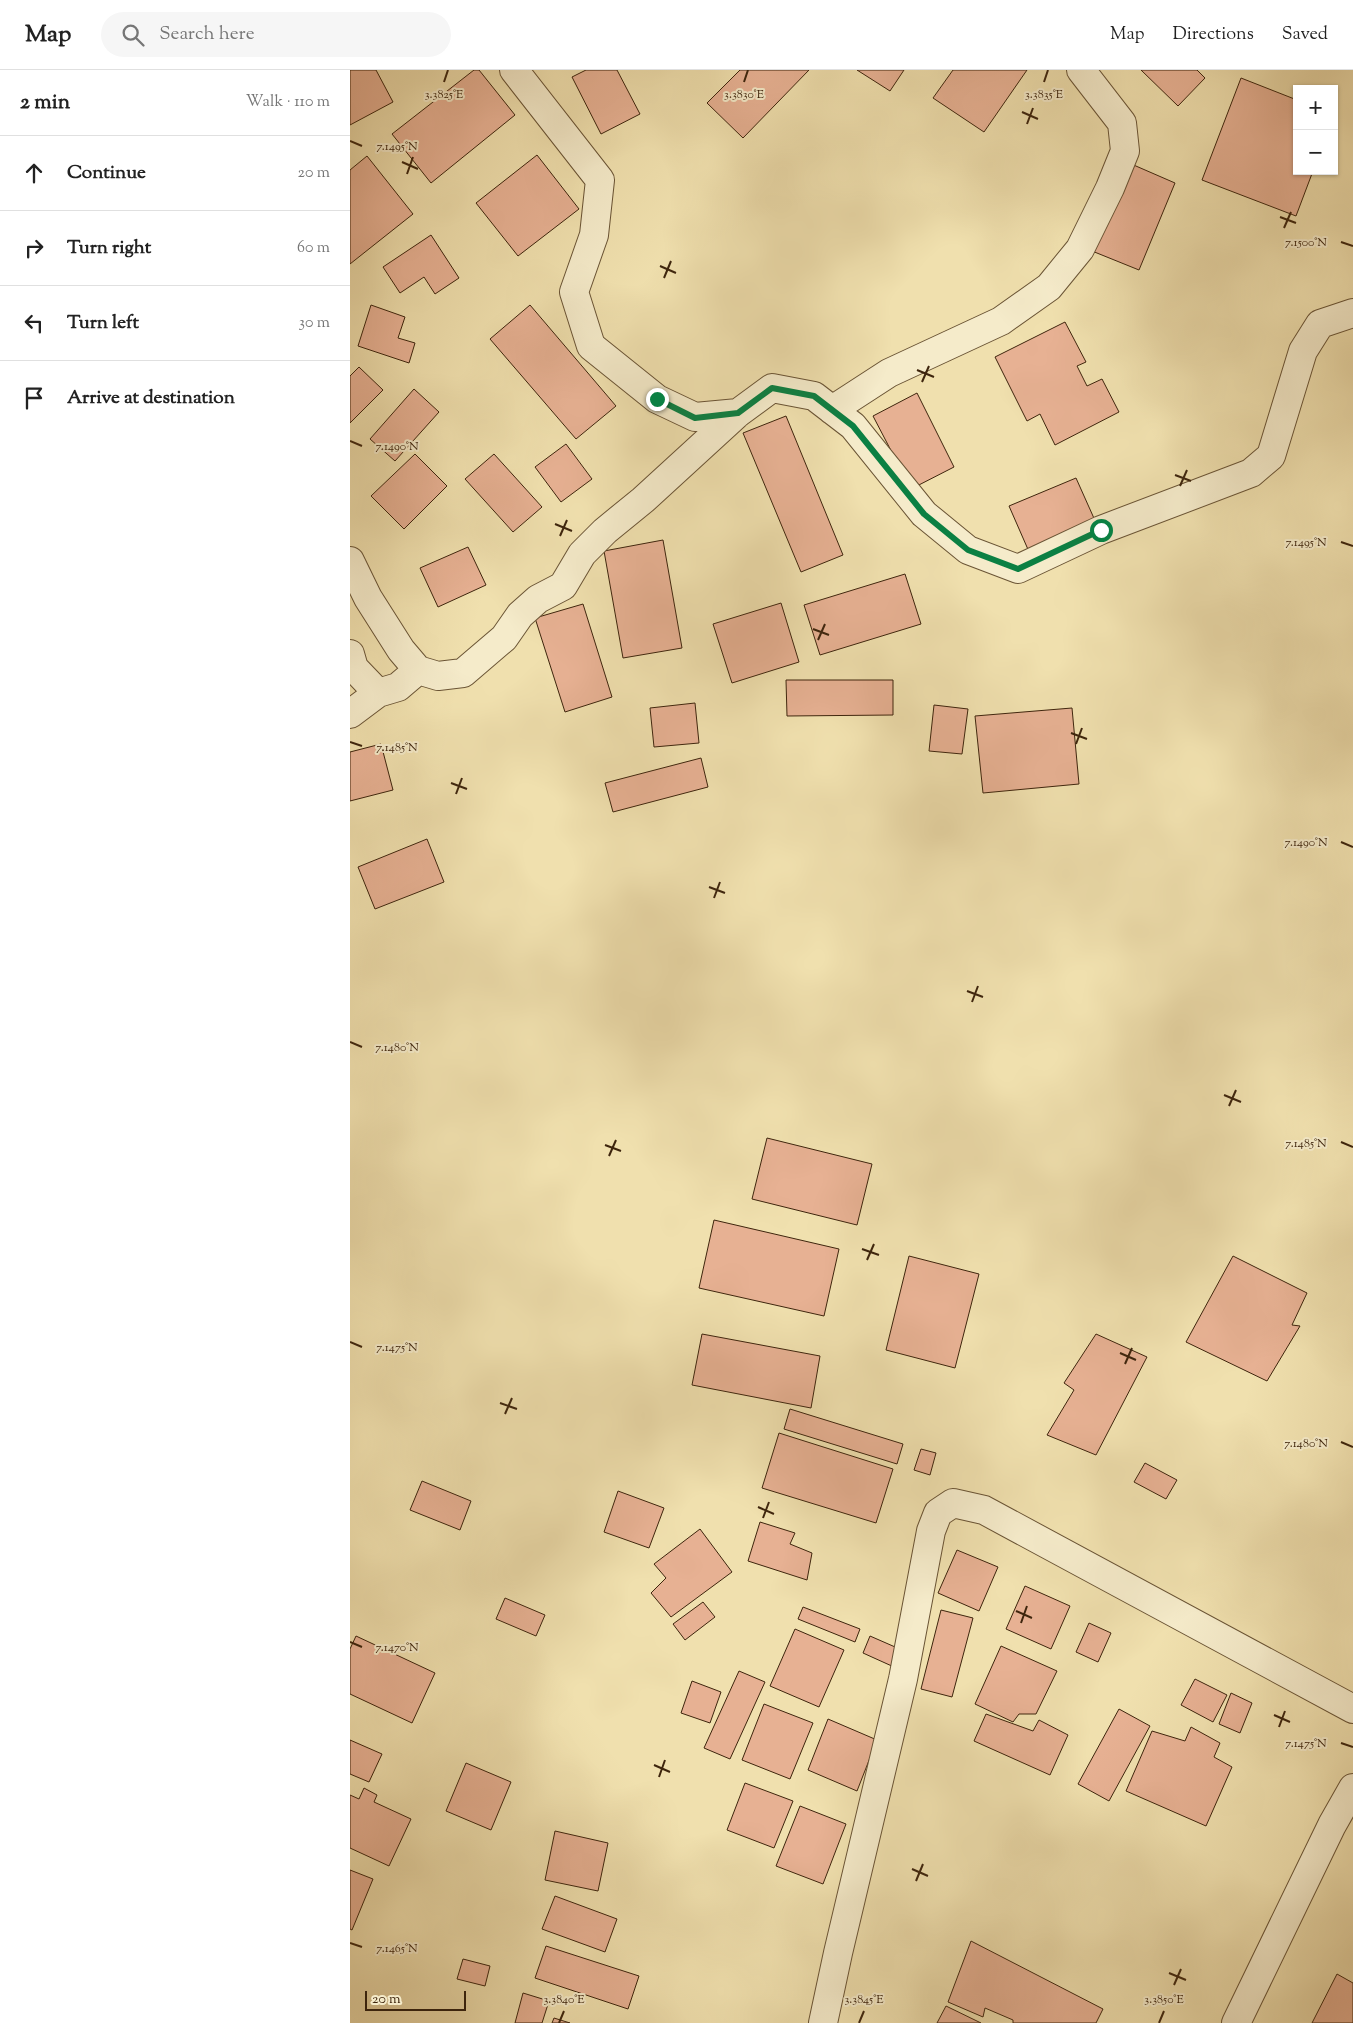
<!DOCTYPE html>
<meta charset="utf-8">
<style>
:root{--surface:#fff;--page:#f6f6f6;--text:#222;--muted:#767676;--line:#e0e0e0}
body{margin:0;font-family:"Sorts Mill Goudy",serif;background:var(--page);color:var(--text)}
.controls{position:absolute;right:15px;top:15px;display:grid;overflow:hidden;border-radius:0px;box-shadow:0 1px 4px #0004}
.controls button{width:45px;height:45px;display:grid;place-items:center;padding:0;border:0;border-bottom:1px solid var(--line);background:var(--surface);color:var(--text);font:25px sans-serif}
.scale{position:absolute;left:15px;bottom:12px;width:101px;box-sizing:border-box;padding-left:5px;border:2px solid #3e250d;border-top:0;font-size:14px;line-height:18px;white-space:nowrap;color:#3e250d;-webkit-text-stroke:4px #f5ebca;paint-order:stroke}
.stop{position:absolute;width:15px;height:15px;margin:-11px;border:4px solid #0b8043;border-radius:50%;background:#fff}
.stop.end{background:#0b8043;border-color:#fff;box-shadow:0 1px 5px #0008}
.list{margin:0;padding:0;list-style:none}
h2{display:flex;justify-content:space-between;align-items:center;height:65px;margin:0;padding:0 20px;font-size:21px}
h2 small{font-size:16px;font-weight:400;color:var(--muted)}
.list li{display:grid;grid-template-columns:32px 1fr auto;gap:15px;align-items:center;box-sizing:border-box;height:75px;padding:0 20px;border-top:1px solid var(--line)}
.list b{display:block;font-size:19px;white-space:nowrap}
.list em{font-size:16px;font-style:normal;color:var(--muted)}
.icon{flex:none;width:28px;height:28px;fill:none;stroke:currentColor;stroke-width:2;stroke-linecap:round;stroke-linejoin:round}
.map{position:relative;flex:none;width:1003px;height:1953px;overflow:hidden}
header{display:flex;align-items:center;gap:30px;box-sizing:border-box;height:70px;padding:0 25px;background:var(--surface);border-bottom:1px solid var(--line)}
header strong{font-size:24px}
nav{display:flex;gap:28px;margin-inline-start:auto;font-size:18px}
.search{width:350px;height:45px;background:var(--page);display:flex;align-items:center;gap:12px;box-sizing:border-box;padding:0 18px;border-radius:28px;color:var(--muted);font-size:19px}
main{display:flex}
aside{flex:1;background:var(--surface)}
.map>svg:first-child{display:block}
</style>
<header>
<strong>Map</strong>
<div class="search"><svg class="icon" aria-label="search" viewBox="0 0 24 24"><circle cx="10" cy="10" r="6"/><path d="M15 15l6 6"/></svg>Search here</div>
<nav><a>Map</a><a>Directions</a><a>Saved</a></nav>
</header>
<main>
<aside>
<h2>2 min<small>Walk · 110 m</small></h2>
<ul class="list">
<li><svg class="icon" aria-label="ahead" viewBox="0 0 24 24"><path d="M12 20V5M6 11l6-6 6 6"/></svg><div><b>Continue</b></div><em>20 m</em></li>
<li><svg class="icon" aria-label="right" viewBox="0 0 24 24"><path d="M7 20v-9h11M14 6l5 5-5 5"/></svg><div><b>Turn right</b></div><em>60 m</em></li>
<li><svg class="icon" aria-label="left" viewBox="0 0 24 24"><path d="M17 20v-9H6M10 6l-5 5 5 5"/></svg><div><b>Turn left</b></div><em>30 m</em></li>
<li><svg class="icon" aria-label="arrive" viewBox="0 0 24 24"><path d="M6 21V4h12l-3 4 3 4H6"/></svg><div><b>Arrive at destination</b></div></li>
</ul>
</aside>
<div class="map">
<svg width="1003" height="1953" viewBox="0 0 1003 1953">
<rect width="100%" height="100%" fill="#f0e0ae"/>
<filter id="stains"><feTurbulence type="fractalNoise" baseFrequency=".004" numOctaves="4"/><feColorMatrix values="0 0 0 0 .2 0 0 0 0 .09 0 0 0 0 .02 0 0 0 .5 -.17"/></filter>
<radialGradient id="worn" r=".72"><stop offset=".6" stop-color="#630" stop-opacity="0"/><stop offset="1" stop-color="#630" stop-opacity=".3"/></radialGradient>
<!-- building -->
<path fill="#e7b193" stroke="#3e250d" d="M0 0H26L43 32 0 55Z
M124 0H129L165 45 81 113 42 64Z
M236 0H267L290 44 251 64 222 7Z
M390 0H459L393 68 357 33Z
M507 0H554L540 21Z
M603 0H677L634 62 583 28Z
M791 0H847L855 8 828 36Z
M891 8 947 30V101H963L946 146 852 110Z
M187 85 229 139 168 186 126 133Z
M17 86 63 144 0 194V100Z
M779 93 825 113 789 200 742 181Z
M81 165 109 208 85 224 74 207 50 223 33 197Z
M21 235 55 247 48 268 65 273 59 293 8 276Z
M180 235 266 336 226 369 140 269Z
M715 252 736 292 727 296 737 316 752 309 769 342 705 375 690 344 677 351 645 287Z
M9 297 33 320 0 353V306Z
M64 319 89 342 45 391 20 369Z
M567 323 604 397 561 419 523 346Z
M436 346 493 485 451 502 393 363Z
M216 374 242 409 211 432 185 397Z
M65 384 97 416 54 459 21 426Z
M144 384 192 437 163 462 115 409Z
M726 408 747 455 680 484 659 436Z
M313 470 332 578 273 588 254 481Z
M118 477 136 515 88 537 70 498Z
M555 504 571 554 470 585 454 535Z
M431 533 449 592 382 613 363 554Z
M233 534 262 627 215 642 185 548Z
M436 610H543V645L437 646Z
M345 633 349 673 304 677 300 638Z
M584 635 618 639 612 684 579 681Z
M722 638 729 714 633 723 625 646Z
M31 674 43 720 0 731V682Z
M351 688 358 717 263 742 255 713Z
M77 769 94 812 25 839 8 797Z
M417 1068 522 1094 507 1155 402 1129Z
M364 1150 489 1179 474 1246 349 1218Z
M559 1186 629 1204 605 1298 536 1280Z
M883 1186 957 1223 942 1255 950 1256 917 1311 836 1272Z
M352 1264 470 1286 461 1338 342 1315Z
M746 1264 797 1287 746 1385 697 1365 724 1320 714 1313Z
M440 1339 553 1374 547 1394 434 1359Z
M429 1363 543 1399 526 1453 412 1418Z
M571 1379 586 1383 580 1405 564 1400Z
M795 1393 827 1410 816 1429 784 1412Z
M72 1411 121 1431 110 1460 60 1440Z
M268 1421 314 1438 299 1478 254 1462Z
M410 1452 445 1463 440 1474 462 1483 457 1510 398 1491Z
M350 1459 382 1502 321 1547 301 1523 316 1508 304 1494Z
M607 1480 648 1497 629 1541 588 1523Z
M675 1516 720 1536 701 1579 656 1559Z
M155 1528 195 1545 186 1566 146 1549Z
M353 1532 365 1547 335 1570 323 1554Z
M453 1537 510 1559 505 1572 448 1549Z
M591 1540 623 1548 602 1627 571 1619Z
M739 1553 761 1563 748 1592 726 1582Z
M445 1559 494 1580 469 1637 420 1616Z
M6 1566 85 1603 62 1653 0 1624V1579Z
M520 1566 552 1580 544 1597 513 1583Z
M651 1576 707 1601 686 1644H669L663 1652 625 1634Z
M389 1601 415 1612 380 1689 354 1678Z
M845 1609 877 1625 863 1652 831 1635Z
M342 1611 371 1622 360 1653 331 1643Z
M881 1623 902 1633 890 1663 869 1654Z
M414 1634 463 1653 440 1709 392 1690Z
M769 1639 800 1656 759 1731 728 1714Z
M636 1644 683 1661 689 1650 718 1665 700 1705 624 1671Z
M478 1649 527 1670 507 1721 458 1700Z
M841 1657 870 1673 864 1687 882 1697 856 1756 776 1721 802 1661 835 1671Z
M0 1670 32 1684 19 1712 0 1704Z
M116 1693 161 1712 141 1760 96 1741Z
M395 1713 443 1731 424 1778 377 1760Z
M14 1718 27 1725 24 1732 61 1749 39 1796 0 1778V1725L9 1729Z
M450 1736 496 1754 473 1814 426 1796Z
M205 1761 258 1773 248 1821 195 1810Z
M0 1800 23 1809 2 1860 0 1859Z
M205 1826 267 1849 255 1882 192 1859Z
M621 1871 753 1939 746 1953H663V1950L635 1938 633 1947 598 1932Z
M196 1876 289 1906 278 1939 185 1908Z
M113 1889 140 1896 135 1916 107 1909Z
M987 1904 1003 1913V1953H962Z
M173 1923 199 1931 192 1953H165Z
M596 1936 631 1953H587Z
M204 1948 220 1953H202Z"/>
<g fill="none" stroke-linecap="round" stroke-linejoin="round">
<defs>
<path id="minor" d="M164 0 250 110 244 165 224 222 241 276 307 329 345 347 388 343
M482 340 539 303 651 251 699 217 730 179 760 118 775 81 772 53 731 0
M0 491 18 528 51 580 68 600 88 606 113 603 154 568 170 545 188 529 213 516 232 484 255 461 293 430 388 343 422 318 464 326 503 356 574 444 618 480 668 499 751 460 901 403 921 386 953 281 970 254 1003 243
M0 584 4 598 28 623
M0 644 28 623 48 617 68 600
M473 1953 488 1883 553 1609 581 1461 588 1443 603 1433 634 1440 1003 1639
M886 1953 982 1755 1003 1718"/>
</defs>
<!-- minor casing -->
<use href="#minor" stroke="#6a5435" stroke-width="30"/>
<!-- minor -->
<use href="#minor" stroke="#f5ebca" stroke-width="28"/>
</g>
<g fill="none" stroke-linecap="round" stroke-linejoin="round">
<!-- route -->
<path stroke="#0b8043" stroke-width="6" d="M307 329 345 348 388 343 422 318 464 326 503 356 574 444 618 480 668 499 751 460"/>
</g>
<!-- ticks -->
<path fill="none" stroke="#3e250d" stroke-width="2" d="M94 12 98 0M394 12 398 0M694 12 698 0M672 42 688 49M677 54 683 38M0 71 12 76M52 92 68 99M57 104 63 87M930 147 946 153M934 158 941 142M991 172 1003 176M310 196 326 203M314 208 321 191M567 300 584 307M572 312 579 296M0 371 12 376M825 405 841 411M830 416 837 400M205 454 222 461M210 466 217 450M991 472 1003 476M463 559 479 565M468 570 475 554M721 663 737 669M0 672 12 676M726 674 732 658M101 713 117 719M106 724 112 708M991 772 1003 777M359 817 375 823M364 828 370 812M617 921 633 927M622 932 628 916M0 972 12 977M874 1025 891 1032M879 1036 886 1020M991 1072 1003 1077M255 1075 271 1081M259 1086 266 1070M512 1179 529 1185M517 1190 524 1174M0 1272 12 1277M770 1283 786 1290M775 1294 782 1278M150 1333 167 1339M155 1344 162 1328M991 1372 1003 1377M408 1437 424 1444M413 1448 419 1432M666 1541 682 1548M671 1553 677 1536M0 1572 12 1577M924 1645 940 1652M929 1657 935 1641M991 1673 1003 1677M304 1695 320 1702M309 1707 315 1690M562 1799 578 1806M566 1811 573 1794M0 1873 12 1877M819 1903 836 1910M824 1915 831 1899M209 1953 214 1941M509 1953 514 1941M809 1953 814 1941"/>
<g font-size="12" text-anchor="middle" fill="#3e250d" stroke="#f5ebca" stroke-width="4" stroke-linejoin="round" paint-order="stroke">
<text x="94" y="28">3.3825°E</text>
<text x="394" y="28">3.3830°E</text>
<text x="694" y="28">3.3835°E</text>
<text x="47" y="80">7.1495°N</text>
<text x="956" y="176">7.1500°N</text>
<text x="47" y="380">7.1490°N</text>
<text x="956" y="476">7.1495°N</text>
<text x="47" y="681">7.1485°N</text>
<text x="956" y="776">7.1490°N</text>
<text x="47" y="981">7.1480°N</text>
<text x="956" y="1077">7.1485°N</text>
<text x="47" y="1281">7.1475°N</text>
<text x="956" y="1377">7.1480°N</text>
<text x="47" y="1581">7.1470°N</text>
<text x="956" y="1677">7.1475°N</text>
<text x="47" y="1882">7.1465°N</text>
<text x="214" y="1933">3.3840°E</text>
<text x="514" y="1933">3.3845°E</text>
<text x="814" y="1933">3.3850°E</text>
</g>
<rect width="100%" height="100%" filter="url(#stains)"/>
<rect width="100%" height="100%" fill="url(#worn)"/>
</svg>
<div class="controls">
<button>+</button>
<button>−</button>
</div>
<div class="scale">20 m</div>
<div class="stop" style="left:751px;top:460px"></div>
<div class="stop end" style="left:307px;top:329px"></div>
</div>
</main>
